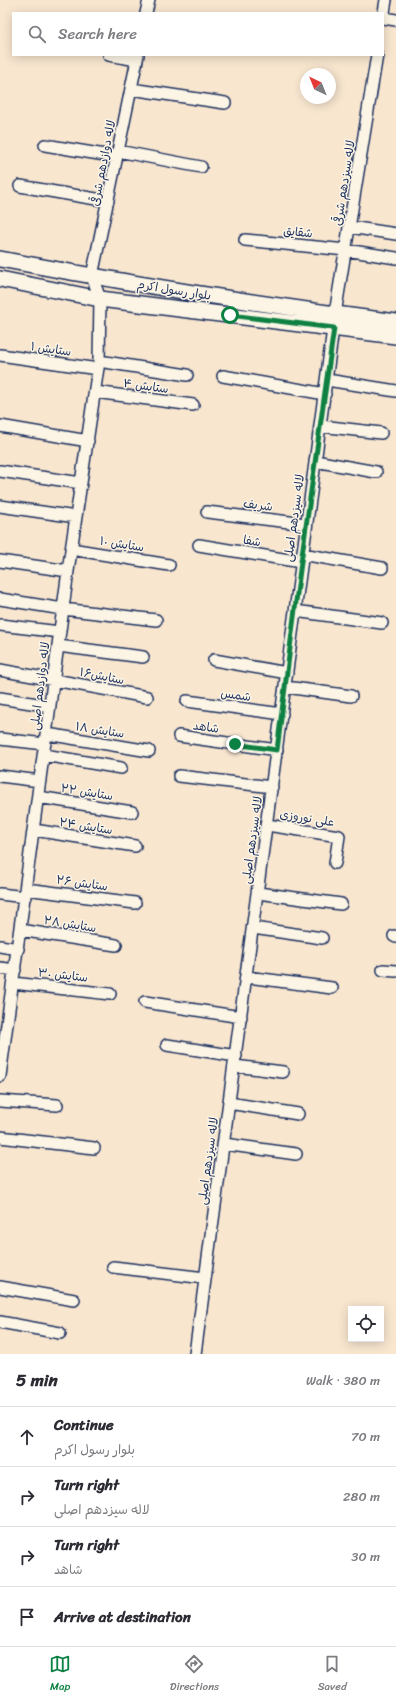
<!DOCTYPE html>
<meta charset="utf-8">
<style>
:root{--surface:#fff;--page:#f2f2f3;--text:#2b2b33;--muted:#7c7c81;--line:#e1e1e2;--accent:#0b8043}
body{margin:0;font-family:Sriracha,"Playpen Sans Arabic",sans-serif;background:var(--page);color:var(--text)}
.controls{position:absolute;right:12px;bottom:12px;display:grid;overflow:hidden;border-radius:0px;box-shadow:0 2px 10px #0003}
.controls button{width:36px;height:36px;display:grid;place-items:center;padding:0;border:0;border-bottom:1px solid var(--line);background:var(--surface);color:var(--text);font:20px sans-serif}
.compass{position:absolute;left:300px;top:68px;width:36px;height:36px;border-radius:50%;background:var(--surface);box-shadow:0 2px 10px #0003;rotate:317deg}
.stop{position:absolute;width:12px;height:12px;margin:-9px;border:3px solid #0b8043;border-radius:50%;background:#fff}
.stop.end{background:#0b8043;border-color:#fff;box-shadow:0 1px 4px #0008}
.list{margin:0;padding:0;list-style:none}
h2{display:flex;justify-content:space-between;align-items:center;height:52px;margin:0;padding:0 16px;font-size:17px}
h2 small{font-size:13px;font-weight:400;color:var(--muted)}
.list li{display:grid;grid-template-columns:26px 1fr auto;gap:12px;align-items:center;box-sizing:border-box;height:60px;padding:0 16px;border-top:1px solid var(--line)}
.list b{display:block;font-size:15px;white-space:nowrap}
.list p{margin:0;font-size:13px;white-space:nowrap;color:var(--muted)}
.list em{font-size:13px;font-style:normal;color:var(--muted)}
.icon{flex:none;width:22px;height:22px;fill:none;stroke:currentColor;stroke-width:2;stroke-linecap:round;stroke-linejoin:round}
.map{position:relative;flex:none;width:396px;height:1354px;overflow:hidden}
.search{position:absolute;background:var(--surface);box-shadow:0 2px 10px #0003;left:12px;right:12px;top:12px;height:44px;display:flex;align-items:center;gap:10px;box-sizing:border-box;padding:0 14px;border-radius:0px;color:var(--muted);font-size:15px}
.sheet{height:292px;background:var(--surface)}
nav{display:flex;justify-content:space-around;align-items:center;box-sizing:border-box;height:56px;border-top:1px solid var(--line);background:var(--surface);font-size:11px;color:var(--muted)}
nav a{display:grid;justify-items:center;gap:2px}
nav .on{color:var(--accent)}
.map>svg:first-child{display:block}
</style>
<div class="map">
<svg width="396" height="1354" viewBox="0 0 396 1354">
<rect width="100%" height="100%" fill="#f8e6cf"/>
<filter id="ink" filterUnits="userSpaceOnUse"><feTurbulence type="fractalNoise" baseFrequency=".025" numOctaves="2"/><feDisplacementMap in="SourceGraphic" scale="8" xChannelSelector="R" yChannelSelector="G"/><feConvolveMatrix kernelMatrix="1 2 1 2 8 2 1 2 1" color-interpolation-filters="sRGB"/></filter>
<g filter="url(#ink)">
<g fill="none" stroke-linecap="round" stroke-linejoin="round">
<defs>
<path id="minor" d="M146 13 149 0
M383 18 386 0
M383 18 396 20
M109 55 137 60
M131 89 225 103
M45 145 117 157
M118 151 201 167
M20 186 108 201
M350 227 396 234
M245 240 346 250 396 258
M0 355 98 369
M99 361 187 375
M223 376 325 394
M327 380 396 391
M95 392 193 405
M0 426 88 441
M321 426 381 433
M315 461 376 472
M0 471 81 483
M0 506 76 517
M207 512 306 524
M199 545 301 562
M71 549 169 565
M302 554 382 568
M0 561 68 571
M0 599 63 609 156 620
M295 611 382 623
M0 625 60 632
M58 646 143 657
M214 660 287 673
M0 670 147 697
M286 687 351 696
M0 698 50 706
M187 701 282 714
M47 734 149 751
M179 736 277 750
M0 739 45 744
M44 755 121 768
M0 776 40 781
M179 776 272 787
M38 797 132 812
M267 825 339 836 335 863
M34 830 135 846
M26 889 135 903
M258 893 341 904
M0 894 25 897
M253 928 322 938
M20 930 116 945
M394 936 396 937
M0 946 18 949
M0 968 15 970
M383 970 396 971
M247 977 332 988
M13 983 110 994
M145 1002 241 1017
M167 1045 236 1056
M235 1066 283 1072
M0 1076 68 571 99 361 100 299 92 276 138 55
M0 1101 57 1105
M229 1103 298 1114
M0 1137 94 1148
M224 1144 296 1154
M113 1267 205 1278
M0 1287 74 1300
M0 1322 60 1333
M195 1354 335 314 377 55"/>
<path id="secondary" d="M0 259C131 284 263 305 396 322
M0 279 100 299 396 336"/>
</defs>
<!-- minor casing -->
<use href="#minor" stroke="#1b2f5e" stroke-width="14"/>
<!-- secondary casing -->
<use href="#secondary" stroke="#1b2f5e" stroke-width="18"/>
<!-- minor -->
<use href="#minor" stroke="#fcf5e5" stroke-width="11"/>
<!-- secondary -->
<use href="#secondary" stroke="#fcf5e5" stroke-width="15"/>
</g>
</g>
<g fill="none" stroke-linecap="round" stroke-linejoin="round" filter="url(#ink)">
<!-- route -->
<path stroke="#0b8043" stroke-width="5" d="M230 315 334 328 301 562 277 750 235 744"/>
</g>
<g text-anchor="middle" stroke-width="3" stroke-linejoin="round" paint-order="stroke">
<!-- street labels -->
<g font-size="12" fill="#1b2f5e" stroke="#fcf5e5">
<text transform="translate(103 163) rotate(-79)" y="4">لاله دوازدهم شرقی</text>
<text transform="translate(344 183) rotate(-81)" y="4">لاله سیزدهم شرقی</text>
<text transform="translate(298 232) rotate(6)" y="4">شقایق</text>
<text transform="translate(174 290) rotate(9)" y="4">بلوار رسول اکرم</text>
<text transform="translate(51 349) rotate(8)" y="4">ستایش ۱</text>
<text transform="translate(146 386) rotate(8)" y="4">ستایش ۴</text>
<text transform="translate(258 505) rotate(7)" y="4">شریف</text>
<text transform="translate(294 518) rotate(-82)" y="4">لاله سیزدهم اصلی</text>
<text transform="translate(252 541) rotate(10)" y="4">شفا</text>
<text transform="translate(122 544) rotate(9)" y="4">ستایش ۱۰</text>
<text transform="translate(102 676) rotate(11)" y="4">ستایش۱۶</text>
<text transform="translate(40 686) rotate(-83)" y="4">لاله دوازدهم اصلی</text>
<text transform="translate(236 695) rotate(8)" y="4">شمس</text>
<text transform="translate(206 727) rotate(8)" y="4">شاهد</text>
<text transform="translate(100 730) rotate(9)" y="4">ستایش ۱۸</text>
<text transform="translate(87 792) rotate(9)" y="4">ستایش ۲۲</text>
<text transform="translate(307 818) rotate(9)" y="4">علی نوروزی</text>
<text transform="translate(86 826) rotate(9)" y="4">ستایش ۲۴</text>
<text transform="translate(252 840) rotate(-82)" y="4">لاله سیزدهم اصلی</text>
<text transform="translate(82 883) rotate(8)" y="4">ستایش ۲۶</text>
<text transform="translate(70 924) rotate(9)" y="4">ستایش ۲۸</text>
<text transform="translate(63 975) rotate(6)" y="4">ستایش ۳۰</text>
<text transform="translate(208 1161) rotate(-82)" y="4">لاله سیزدهم اصلی</text>
</g>
</g>
</svg>
<div class="controls">
<button><svg class="icon" aria-label="locate" viewBox="0 0 24 24"><circle cx="12" cy="12" r="6"/><path d="M12 2v4M12 18v4M2 12h4M18 12h4"/></svg></button>
</div>
<svg class="compass" viewBox="-18 -18 36 36"><path d="M0-13l5 13h-10z" fill="#e53935"/><path d="M0 13l5-13h-10z" fill="#7c7c81"/></svg>
<div class="stop" style="left:230px;top:315px"></div>
<div class="stop end" style="left:235px;top:744px"></div>
<div class="search"><svg class="icon" aria-label="search" viewBox="0 0 24 24"><circle cx="10" cy="10" r="6"/><path d="M15 15l6 6"/></svg>Search here</div>
</div>
<section class="sheet">
<h2>5 min<small>Walk · 380 m</small></h2>
<ul class="list">
<li><svg class="icon" aria-label="ahead" viewBox="0 0 24 24"><path d="M12 20V5M6 11l6-6 6 6"/></svg><div><b>Continue</b><p>بلوار رسول اکرم</p></div><em>70 m</em></li>
<li><svg class="icon" aria-label="right" viewBox="0 0 24 24"><path d="M7 20v-9h11M14 6l5 5-5 5"/></svg><div><b>Turn right</b><p>لاله سیزدهم اصلی</p></div><em>280 m</em></li>
<li><svg class="icon" aria-label="right" viewBox="0 0 24 24"><path d="M7 20v-9h11M14 6l5 5-5 5"/></svg><div><b>Turn right</b><p>شاهد</p></div><em>30 m</em></li>
<li><svg class="icon" aria-label="arrive" viewBox="0 0 24 24"><path d="M6 21V4h12l-3 4 3 4H6"/></svg><div><b>Arrive at destination</b></div></li>
</ul>
</section>
<nav>
<a class="on"><svg class="icon" aria-label="map" viewBox="0 0 24 24"><path d="M3 6l6-2 6 2 6-2v14l-6 2-6-2-6 2zM9 4v14M15 6v14"/></svg>Map</a>
<a><svg class="icon" aria-label="directions" viewBox="0 0 24 24"><path d="M12 3l9 9-9 9-9-9zM9 14v-3h6M13 9l2 2-2 2"/></svg>Directions</a>
<a><svg class="icon" aria-label="saved" viewBox="0 0 24 24"><path d="M7 4h10v16l-5-4-5 4z"/></svg>Saved</a>
</nav>
